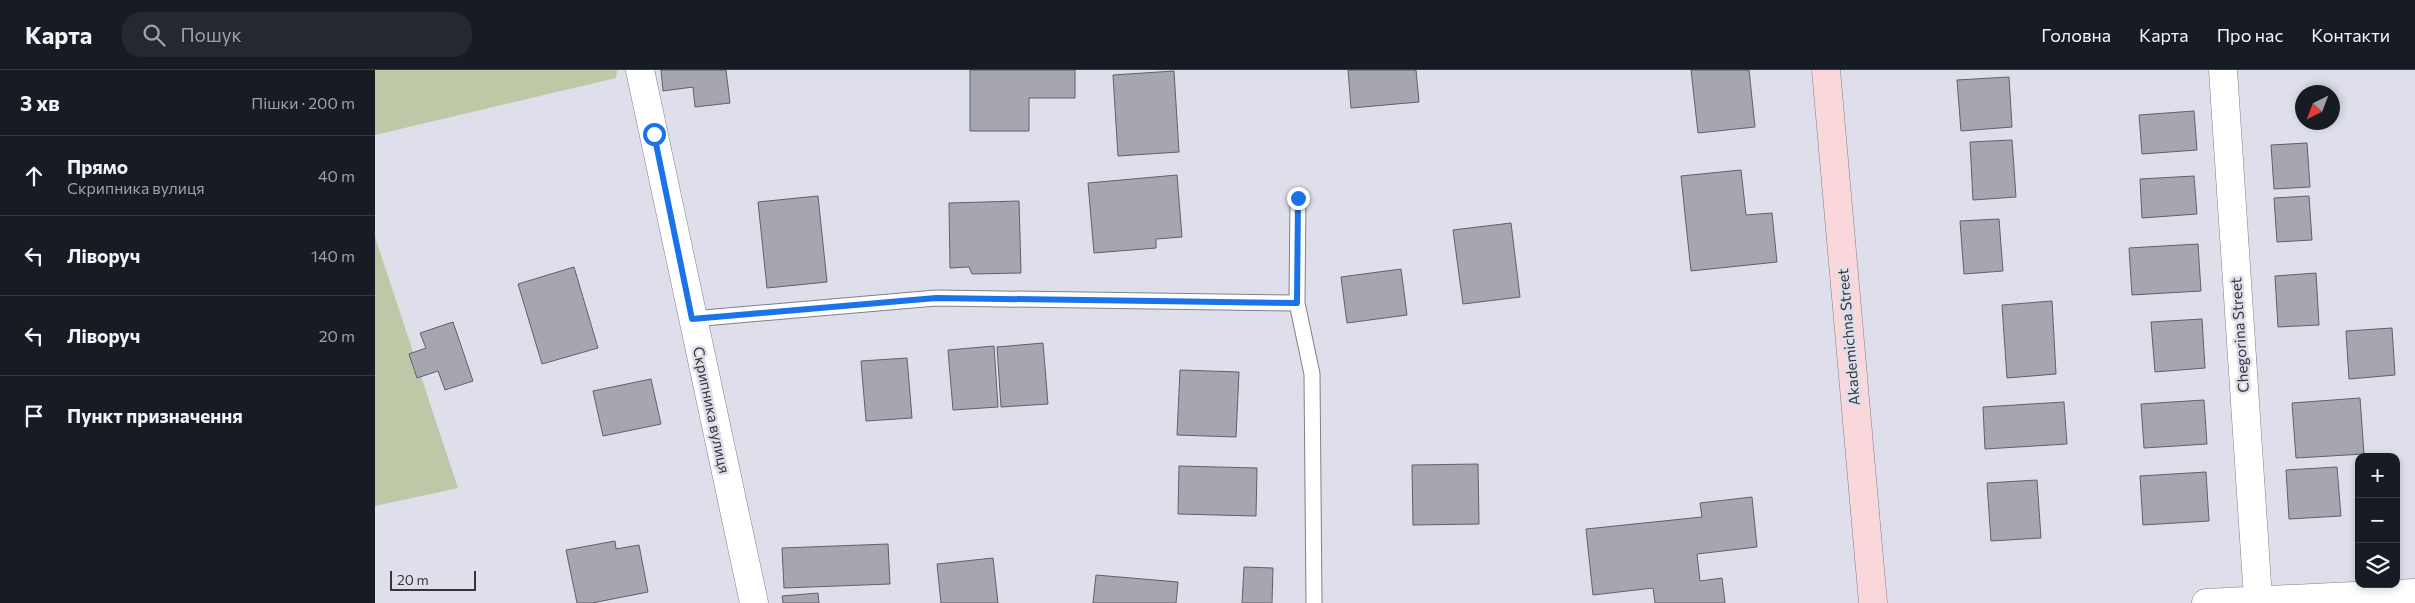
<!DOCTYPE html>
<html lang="uk">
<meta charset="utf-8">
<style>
:root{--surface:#171b24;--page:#242831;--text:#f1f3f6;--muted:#9ea1a6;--line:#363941}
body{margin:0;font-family:Commissioner,sans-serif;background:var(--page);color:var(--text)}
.controls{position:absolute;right:15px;bottom:15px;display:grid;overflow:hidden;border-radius:10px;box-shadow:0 2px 8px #0003}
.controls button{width:45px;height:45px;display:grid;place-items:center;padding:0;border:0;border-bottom:1px solid var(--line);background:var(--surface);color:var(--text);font:25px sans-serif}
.compass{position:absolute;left:1920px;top:15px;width:45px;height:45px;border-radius:50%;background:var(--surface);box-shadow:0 2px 8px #0003;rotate:222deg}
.scale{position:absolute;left:15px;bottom:12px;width:86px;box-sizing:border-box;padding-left:5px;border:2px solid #35353a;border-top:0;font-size:14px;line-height:18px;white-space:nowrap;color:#35353a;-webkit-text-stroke:4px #dedfea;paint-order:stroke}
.stop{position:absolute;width:15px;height:15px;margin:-11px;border:4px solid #1a73e8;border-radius:50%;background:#fff}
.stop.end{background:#1a73e8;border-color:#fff;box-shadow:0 1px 5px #0008}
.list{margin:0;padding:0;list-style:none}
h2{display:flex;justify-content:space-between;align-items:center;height:65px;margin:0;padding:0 20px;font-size:21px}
h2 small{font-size:16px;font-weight:400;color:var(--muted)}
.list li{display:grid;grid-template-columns:32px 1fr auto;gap:15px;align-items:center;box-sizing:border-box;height:80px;padding:0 20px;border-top:1px solid var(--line)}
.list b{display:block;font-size:19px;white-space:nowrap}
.list p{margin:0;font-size:16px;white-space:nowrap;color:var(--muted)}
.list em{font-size:16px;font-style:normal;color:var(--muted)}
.icon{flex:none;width:28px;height:28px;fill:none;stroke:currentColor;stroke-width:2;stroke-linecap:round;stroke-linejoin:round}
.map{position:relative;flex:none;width:2040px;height:533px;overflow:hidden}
header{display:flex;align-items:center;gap:30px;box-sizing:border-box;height:70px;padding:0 25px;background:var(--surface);border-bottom:1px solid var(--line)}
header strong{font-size:24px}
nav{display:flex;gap:28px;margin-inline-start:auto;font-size:18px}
.search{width:350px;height:45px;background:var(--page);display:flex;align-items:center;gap:12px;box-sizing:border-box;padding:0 18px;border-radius:20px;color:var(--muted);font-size:19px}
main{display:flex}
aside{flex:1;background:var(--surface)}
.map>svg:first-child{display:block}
</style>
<header>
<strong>Карта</strong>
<div class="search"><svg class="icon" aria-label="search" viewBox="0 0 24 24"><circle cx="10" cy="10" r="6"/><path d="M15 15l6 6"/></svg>Пошук</div>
<nav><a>Головна</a><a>Карта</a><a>Про нас</a><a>Контакти</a></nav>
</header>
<main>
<aside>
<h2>3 хв<small>Пішки · 200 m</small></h2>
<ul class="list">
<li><svg class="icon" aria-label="ahead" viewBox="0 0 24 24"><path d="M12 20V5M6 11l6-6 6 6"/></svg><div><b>Прямо</b><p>Скрипника вулиця</p></div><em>40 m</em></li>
<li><svg class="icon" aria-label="left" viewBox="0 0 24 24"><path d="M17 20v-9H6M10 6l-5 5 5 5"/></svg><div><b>Ліворуч</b></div><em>140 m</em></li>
<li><svg class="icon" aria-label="left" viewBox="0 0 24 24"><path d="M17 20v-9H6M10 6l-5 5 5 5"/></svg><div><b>Ліворуч</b></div><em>20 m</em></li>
<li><svg class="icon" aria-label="arrive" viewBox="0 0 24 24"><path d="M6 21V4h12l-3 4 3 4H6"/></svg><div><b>Пункт призначення</b></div></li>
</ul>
</aside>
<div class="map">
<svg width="2040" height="533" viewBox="0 0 2040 533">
<rect width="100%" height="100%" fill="#dedfea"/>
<!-- green -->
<path fill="#bec8a7" d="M0 0H242L241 8 0 65Z
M0 167 83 418 0 436Z"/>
<!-- building -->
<path fill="#a5a6b0" stroke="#5f6069" d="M286 0H351L355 33 320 37 318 17 288 21Z
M595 0H700V28H654V61H595Z
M973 0H1041L1044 32 976 38Z
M1316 0H1374L1380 57 1323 63Z
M799 1 804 82 743 86 738 5Z
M1634 7 1637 57 1586 61 1582 10Z
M1819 41 1822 80 1767 84 1764 45Z
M1637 70 1641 127 1598 130 1595 72Z
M1932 73 1935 117 1899 119 1896 75Z
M1366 100 1371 145 1397 143 1402 192 1316 201 1306 106Z
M802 105 807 167 781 169V178L719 183 713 113Z
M1819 106 1822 144 1767 148 1765 109Z
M443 126 452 212 392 218 383 132Z
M1934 126 1937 170 1902 172 1899 128Z
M644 131 646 203 597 204 594 197 575 198 574 133Z
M1624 149 1628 201 1589 204 1585 151Z
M1136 153 1145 227 1088 234 1078 160Z
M1823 174 1826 221 1757 225 1754 178Z
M199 197 223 278 167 294 143 214Z
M1026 199 1032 245 972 253 966 207Z
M1941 203 1944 255 1903 257 1900 206Z
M1677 231 1681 304 1632 308 1627 235Z
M1827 249 1830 298 1780 302 1776 252Z
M78 252 98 311 70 320 63 301 42 308 34 284 51 278 45 263Z
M2017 258 2020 305 1974 309 1971 261Z
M668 273 673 334 626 337 622 277Z
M619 276 623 337 578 340 573 280Z
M532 288 537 348 491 351 486 291Z
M805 300 864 302 861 367 802 365Z
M276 309 286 354 228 366 218 321Z
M1985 328 1989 384 1921 388 1917 333Z
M1829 330 1832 374 1769 378 1766 334Z
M1689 332 1692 374 1610 379 1608 337Z
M1103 394 1104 454 1038 455 1037 395Z
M804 396 882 398 881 446 803 444Z
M1962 397 1966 446 1914 449 1911 400Z
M1831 402 1834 451 1768 455 1765 406Z
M1662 410 1666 468 1616 471 1612 413Z
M1377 427 1382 477 1322 484 1325 511 1347 508 1350 533H1280L1278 518 1218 525 1211 459 1327 447 1325 433Z
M240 471 241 479 264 475 273 522 217 533H202L191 480Z
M513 474 515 514 409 518 407 478Z
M618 488 623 533H566L562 494Z
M869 497 898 498 897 533H867Z
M721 505 803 512 801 533H718Z
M443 523 444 533H408L407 526Z"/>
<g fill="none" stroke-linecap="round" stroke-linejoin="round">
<defs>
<path id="service" d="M923 128 922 233 937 304 939 533
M317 249 561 228 922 233"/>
<path id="minor" d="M265 0 379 533
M1848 0 1883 529
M1831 533 2040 523"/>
<path id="secondary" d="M1451 0 1498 533"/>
</defs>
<!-- service casing -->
<use href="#service" stroke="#7f808a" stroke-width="17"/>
<!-- minor casing -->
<use href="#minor" stroke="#7f808a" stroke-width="29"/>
<!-- secondary casing -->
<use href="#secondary" stroke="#7f808a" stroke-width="29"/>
<!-- service -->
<use href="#service" stroke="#fff" stroke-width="15"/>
<!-- minor -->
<use href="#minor" stroke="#fff" stroke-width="28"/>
<!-- secondary -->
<use href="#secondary" stroke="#f9d7db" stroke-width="28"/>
</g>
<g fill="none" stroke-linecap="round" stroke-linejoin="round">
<!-- route -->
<path stroke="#1a73e8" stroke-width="6" d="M279 64 317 249 561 228 922 233 923 128"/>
</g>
<g text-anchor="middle" stroke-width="5" stroke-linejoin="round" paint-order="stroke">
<!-- street labels -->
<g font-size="15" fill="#35353a" stroke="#dedfea">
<text transform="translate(1865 265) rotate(-94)" y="5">Chegorina Street</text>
<text transform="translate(1474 267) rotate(-95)" y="5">Akademichna Street</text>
<text transform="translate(336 340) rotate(78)" y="5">Скрипника вулиця</text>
</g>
</g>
</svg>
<div class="controls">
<button>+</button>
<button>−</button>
<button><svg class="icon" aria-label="layers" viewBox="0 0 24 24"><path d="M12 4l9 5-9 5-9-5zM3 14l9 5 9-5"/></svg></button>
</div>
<svg class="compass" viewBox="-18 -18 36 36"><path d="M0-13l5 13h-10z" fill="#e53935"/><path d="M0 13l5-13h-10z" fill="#9ea1a6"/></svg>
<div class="scale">20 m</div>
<div class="stop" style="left:279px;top:64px"></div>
<div class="stop end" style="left:923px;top:128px"></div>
</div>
</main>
